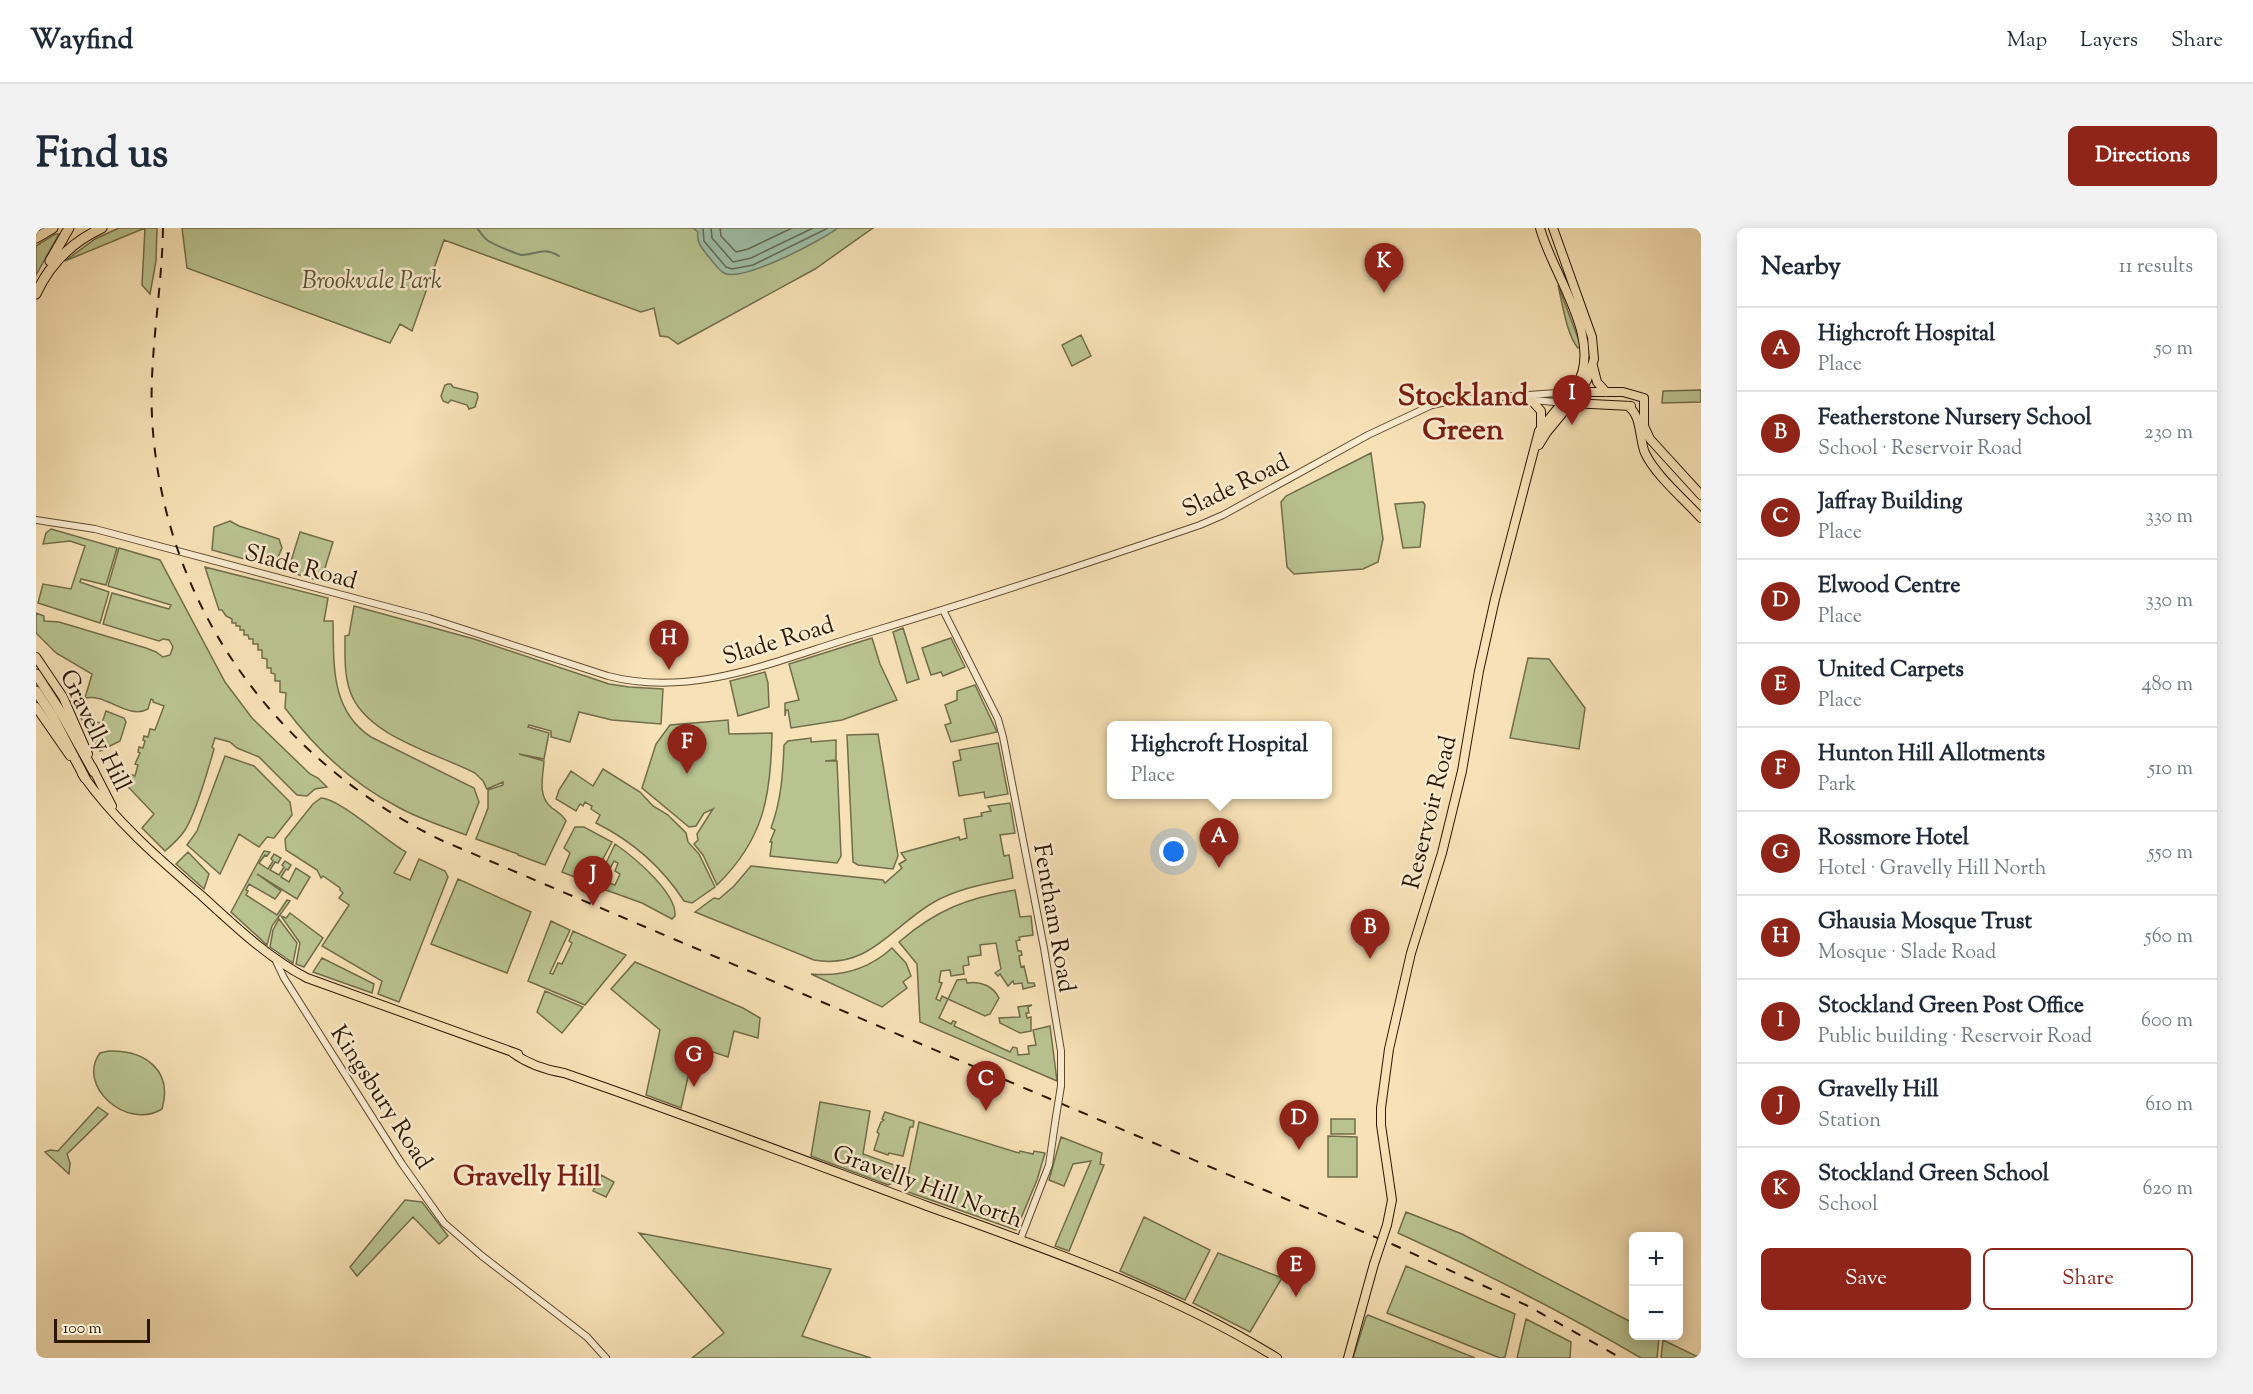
<!DOCTYPE html>
<meta charset="utf-8">
<style>
:root{--surface:#fff;--page:#f2f2f3;--text:#1f2937;--muted:#747a83;--line:#e0e1e3;--accent:#8f2418}
body{margin:0;font-family:"Sorts Mill Goudy",serif;background:var(--page);color:var(--text)}
.controls{position:absolute;right:18px;bottom:18px;display:grid;overflow:hidden;border-radius:9px;box-shadow:0 3px 15px #0003}
.controls button{width:54px;height:54px;display:grid;place-items:center;padding:0;border:0;border-bottom:2px solid var(--line);background:var(--surface);color:var(--text);font:30px sans-serif}
.scale{position:absolute;left:18px;bottom:15px;width:96px;box-sizing:border-box;padding-left:6px;border:3px solid #2b1702;border-top:0;font-size:16px;line-height:21px;white-space:nowrap;color:#2b1702;-webkit-text-stroke:4px #faecd0;paint-order:stroke}
.you{position:absolute;left:1138px;top:624px;width:21px;height:21px;margin:-15px;border:4px solid #fff;border-radius:50%;background:#1a73e8;box-shadow:0 0 0 9px #1a73e833}
.badge{display:grid;place-items:center;width:39px;height:39px;border-radius:50%;background:var(--accent);color:#fff;font-size:20px;font-weight:700}
.pin{position:absolute;translate:-50% -50px;filter:drop-shadow(0 2px 3px #0008)}
.pin::after{content:'';position:absolute;top:32px;width:21px;height:18px;background:inherit;clip-path:polygon(0 0,100% 0,50% 100%)}
.popup{position:absolute;left:1071px;top:493px;width:225px;height:78px;box-sizing:border-box;display:grid;place-content:center;border-radius:9px;background:var(--surface);filter:drop-shadow(0 2px 4px #0005);font-size:20px;white-space:nowrap;color:var(--muted)}
.popup b{font-size:22px;color:var(--text)}
.popup::after{content:'';position:absolute;left:50%;top:100%;margin-left:-12px;border:12px solid transparent;border-top-color:var(--surface)}
.list{margin:0;padding:0;list-style:none}
h2{display:flex;justify-content:space-between;align-items:center;height:78px;margin:0;padding:0 24px;font-size:26px}
h2 small{font-size:20px;font-weight:400;color:var(--muted)}
.list li{display:grid;grid-template-columns:39px 1fr auto;gap:18px;align-items:center;box-sizing:border-box;height:84px;padding:0 24px;border-top:2px solid var(--line)}
.list b{display:block;font-size:22px;white-space:nowrap}
.list p{margin:0;font-size:20px;white-space:nowrap;color:var(--muted)}
.list em{font-size:20px;font-style:normal;color:var(--muted)}
.actions{display:flex;gap:12px;padding:18px 24px}
.actions a{flex:1;padding:14px 0;border:2px solid var(--accent);border-radius:9px;text-align:center;font-size:21px;color:var(--accent)}
.actions .main{background:var(--accent);color:#fff}
.map{position:relative;flex:none;width:1665px;height:1130px;overflow:hidden;border-radius:9px}
header{display:flex;align-items:center;gap:36px;box-sizing:border-box;height:84px;padding:0 30px;background:var(--surface);border-bottom:2px solid var(--line)}
header strong{font-size:28px}
nav{display:flex;gap:33px;margin-inline-start:auto;font-size:21px}
.intro{display:flex;align-items:center;justify-content:space-between;box-sizing:border-box;height:144px;padding:0 36px}
h1{margin:0;font-size:42px}
.button{padding:15px 27px;border-radius:9px;background:var(--accent);color:#fff;font-size:21px;font-weight:700}
main{display:flex;gap:36px;padding:0 36px}
aside{flex:1;background:var(--surface);border-radius:9px;box-shadow:0 3px 15px #0003}
.map>svg:first-child{display:block}
</style>
<header>
<strong>Wayfind</strong>
<nav><a>Map</a><a>Layers</a><a>Share</a></nav>
</header>
<div class="intro"><h1>Find us</h1><a class="button">Directions</a></div>
<main>
<div class="map">
<svg width="1665" height="1130" viewBox="0 0 1665 1130">
<rect width="100%" height="100%" fill="#f7e1b6"/>
<filter id="stains"><feTurbulence type="fractalNoise" baseFrequency=".00333" numOctaves="4"/><feColorMatrix values="0 0 0 0 .2 0 0 0 0 .09 0 0 0 0 .02 0 0 0 .5 -.17"/></filter>
<radialGradient id="worn" r=".72"><stop offset=".6" stop-color="#630" stop-opacity="0"/><stop offset="1" stop-color="#630" stop-opacity=".3"/></radialGradient>
<!-- green -->
<path fill="#b9c390" stroke="#726d49" stroke-width="1.5" d="M83 0H121L120 33 114 66 106 57 109 0 29 33 59 11Z
M146 0H837L779 41 642 116 632 109 624 108 618 80 605 84 408 12 376 103 364 96 354 115 151 40Z
M19 6H23L0 47V18Z
M1522 57 1545 118 1542 120C1531 108 1526 74 1522 57Z
M1045 107 1055 128 1036 138 1026 117Z
M412 156H415L417 159 441 165 442 169 439 179 433 181 431 177 415 172 412 175 407 173 405 168 409 157Z
M1665 162V174L1626 175 1627 163Z
M1335 225 1347 311 1342 334 1327 341 1258 346 1251 339 1245 274 1250 268Z
M1387 274 1389 277 1384 319 1367 320 1359 276Z
M194 293 203 298 243 311 246 320 240 334 230 337 176 322 178 299Z
M15 301 81 320 70 357 45 351 44 354 73 364 64 395 2 375 7 356 35 361 49 318 34 313 7 316 10 305Z
M264 304 297 314 285 353 263 347 255 339V333Z
M83 320 124 332 189 454 216 490 274 546 282 550 291 559 279 561 271 568 261 567 223 529 201 520 194 514 179 510 176 519 178 521C172 542 160 585 149 602 144 610 136 617 129 623L106 600 118 586 77 543 80 541 99 548 102 537 99 536 104 525 102 524 103 519 107 520 109 513 107 512 108 508 112 509 114 501 119 502 128 478 117 474V472L115 471 112 481C92 492 70 465 49 470L56 446 20 425 0 405V385L8 388V393L23 394 110 420 120 424 127 429 134 427 137 419 133 412 127 411 123 413 67 396 76 365 133 381 135 377 72 358Z
M169 339 292 370 288 393H297C298 436 294 482 335 509L438 560 443 574 430 607C407 598 383 591 362 579 317 556 279 520 249 480L250 465 244 464V453H239V446L235 445V440H231V431L226 430V422H222V416H217V411H213L212 407H208V402H204V398H200V395H196V391L190 388 186 382H183Z
M318 378 438 411 573 456 593 459 627 461 625 496 576 492 543 484 534 514 515 509V503L493 497 492 499 513 505 508 531 483 526 508 533C507 549 501 568 516 580 523 585 526 586 530 593L509 637 482 627V626L440 611 452 580V562L467 557V554L451 561 447 553 439 545C400 525 329 508 314 463 308 446 309 426 309 408L313 407Z
M867 400 883 451 871 455 857 404Z
M836 410 844 436 861 472 806 492 755 500 752 482H750L749 488V475L763 472 753 436Z
M915 410 929 439 907 448 905 444 895 447 886 420Z
M1492 430 1513 431 1549 480 1543 521 1474 510Z
M729 444 732 455 733 479 702 488 694 453Z
M939 457 961 504 915 514 909 497 915 495 909 477 921 472V463Z
M47 482 52 484 50 490 53 491V493L66 495 70 483 88 490 90 494 84 513 64 523 59 514 60 509 58 514 44 488Z
M692 492 693 506 736 505C735 568 728 611 681 657L667 627 658 616 662 612 661 606 677 581 668 585 660 598 653 599 606 560 620 516 634 497Z
M842 506 862 628 857 641 822 637 817 634 811 507Z
M775 510V514L800 512V532L789 533H801L805 628 801 635 734 628 736 614H734L739 602 735 600C745 573 747 546 748 517L752 513Z
M962 515 972 566 949 570 948 564 923 568 917 534 925 532 923 522Z
M189 528 218 538 254 574 256 587 238 610 231 609 223 619 203 606 184 646 151 617 161 603Z
M567 541 604 564 617 578 632 587 650 605 652 614 663 626 679 659 656 675 648 673C626 639 596 613 560 595L564 587 555 581 556 578 549 574 547 578 544 576 540 583 520 571 523 562 535 543 557 558Z
M285 570C303 570 350 613 370 624L358 645 374 652 383 631 409 643 412 649 363 774 342 766 346 753 286 718 313 677 303 670 307 665 304 662V660L287 648 285 650 281 642 250 622 249 611 277 576Z
M974 575 979 605 964 607 968 628 973 627 977 650C950 656 923 660 898 674 856 698 833 742 778 732L659 684 678 670 683 671 698 658 715 638 847 652 849 655 866 640 863 636 870 632 865 625 923 609 924 612 931 610 928 591 946 588 945 585 955 583 952 578Z
M539 599H548L576 614 554 655 526 644 534 625 528 620Z
M579 616C598 629 641 665 639 688L636 691 606 675 570 662 573 655 579 657 584 646 579 643 582 635 578 633 568 652 563 650Z
M228 623 234 624 231 628 229 627 223 635 232 641 237 633 235 631 238 626 245 630 242 635 239 634 234 642 243 647 248 639 246 637 249 633 255 637 252 642 250 641 245 649 253 654 260 640 274 649 261 671 221 646 245 663 239 671 213 656 210 662 212 663 210 667 241 687 251 672 254 673 236 698 231 717 195 684Z
M152 624 173 646 168 661 140 636Z
M422 651 495 684 471 745 395 716Z
M979 662 984 689 995 688 997 707 983 709 984 712 980 713 982 723H985L986 727 983 728 985 739 988 738 992 755H998L999 758 987 761 986 755 978 756 977 753 972 758 964 746 962 748 959 745 965 741 960 715 944 717 945 727 932 729 933 737 927 738 928 746 915 748 914 742 905 743 903 754 906 755 900 771 904 773 906 768 912 771 921 752 930 751 931 755C945 753 957 758 963 770L954 786 949 788 912 771 903 790 915 796 917 793 920 794 918 798 974 824 977 819 981 820 982 827 993 826 992 818 1000 817 997 802 1014 798 1021 853 884 794 881 736 863 714C900 682 931 670 979 662Z
M254 685 287 710 268 739 260 736 264 715 245 688 250 690Z
M243 691 261 715 257 735 234 719 237 702Z
M515 693 534 702 514 745 517 746 522 735 526 736 536 715 533 713 537 703 590 727 549 777 492 753Z
M856 720 870 735 875 748 867 754 871 760 846 779 775 746C806 749 833 741 856 720Z
M286 730 338 756 336 765 277 744Z
M599 734 707 780 724 790 722 810 698 803 692 829 659 818 645 880 610 867 624 802 575 761Z
M509 763 547 779 526 805 501 784Z
M996 777 992 779 993 785H990L991 790 995 789V803L984 805 964 795 963 790 984 789 982 779Z
M73 823C110 822 137 843 126 881 90 903 40 857 64 825Z
M784 874 834 883 827 926 861 938 863 942 859 954 852 957 775 928Z
M62 879 72 886 31 926 34 935 33 946 9 924 14 922 22 923Z
M849 884 878 893 877 899H874L867 928 853 925 852 927 838 922 843 906 841 904 845 894 848 892 846 891Z
M1295 891H1319V906H1295Z
M883 894 983 925 984 923 997 926 998 923 1009 925 1001 952 980 1002 869 963Z
M1292 908 1321 909V949H1292Z
M1025 909 1066 925 1064 936 1068 937 1033 1023 1019 1018 1055 933 1037 936 1028 958 1013 952Z
M565 947 578 954 570 969 557 963Z
M369 972 386 974 412 1008 403 1016 377 989 321 1048 314 1039Z
M1370 984 1426 1006 1597 1095 1598 1108 1623 1109 1621 1130H1605C1526 1083 1445 1043 1362 1005Z
M1108 989 1174 1022 1149 1072 1084 1043Z
M603 1005 795 1041 766 1108 835 1130H656L688 1105Z
M1182 1025 1246 1050 1214 1104 1157 1075Z
M1370 1038 1479 1086 1469 1129 1464 1130 1351 1085Z
M1332 1087 1439 1130H1317L1330 1089Z
M1490 1091 1535 1114 1534 1130H1481Z
M1627 1112 1664 1130H1625Z"/>
<!-- water -->
<path fill="#9ebea8" stroke="#707b66" stroke-width="1.5" d="M657 0H802C786 12 706 55 688 45 682 42 677 33 672 28 666 20 660 14 662 4Z"/>
<g fill="none" stroke-linecap="round" stroke-linejoin="round">
<!-- shore -->
<path stroke="#646a55" stroke-width="1.5" d="M667 0 668 13 690 39 696 41 717 37 792 0
M675 0 676 10 697 34 715 30 777 0
M684 0 685 8 700 24 712 21 756 0"/>
<!-- stream -->
<path stroke="#707b66" stroke-width="2" d="M441 0C444 3 446 8 450 11 453 15 481 26 485 27 502 27 506 18 523 28"/>
<defs>
<path id="minor" d="M1476 170 1529 175
M0 292 59 301 393 390 572 448C660 471 745 430 828 406 941 372 1053 335 1164 297L1187 287 1332 207 1396 177 1420 172 1535 164
M907 382 962 491 967 509 1008 720 1025 823V858
M240 733 248 750 366 936 408 995 446 1028 551 1109 570 1130
M984 1012 1013 937 1019 895"/>
<path id="major" d="M1557 138 1561 154 1570 164
M1544 164H1587L1608 170V198L1614 211 1665 267
M1496 173 1505 183V199
M1535 175 1595 178
M1592 178C1606 188 1603 211 1609 225 1620 248 1648 271 1665 290
M1503 217 1511 204 1544 164 1551 152 1558 131 1556 109 1517 0
M0 429 27 469 52 526
M0 479 34 528
M56 539 76 578
M46 546C79 593 123 631 166 668 199 698 231 729 271 750L482 826
M477 825C492 836 510 842 528 845 650 887 770 933 891 978 1010 1021 1133 1063 1241 1130
M1351 997 1356 972 1345 897V880L1353 821 1375 725 1406 625 1426 543 1443 443 1459 371 1503 203 1540 158C1569 113 1516 46 1504 0
M1312 1130 1338 1036"/>
<path id="highway" d="M0 10 17 0
M14 33 33 0
M0 66C14 35 36 14 66 0
M0 446 24 483 58 544
M0 463 17 489 49 550"/>
</defs>
<!-- minor casing -->
<use href="#minor" stroke="#5e4a2f" stroke-width="8"/>
<!-- major casing -->
<use href="#major" stroke="#2b1702" stroke-width="10"/>
<!-- highway casing -->
<use href="#highway" stroke="#2b1702" stroke-width="11"/>
<!-- minor -->
<use href="#minor" stroke="#faecd0" stroke-width="6"/>
<!-- major -->
<use href="#major" stroke="#f7e1b6" stroke-width="8"/>
<!-- highway -->
<use href="#highway" stroke="#f7e1b6" stroke-width="9"/>
<!-- rail -->
<path stroke="#2b1702" stroke-width="2" stroke-dasharray="10 10" stroke-linecap="butt" d="M127 0C126 68 111 135 117 204 132 385 245 535 407 613L1358 1017 1490 1077 1585 1130"/>
<defs>
<path id="minor-bridge" d="M1019 895 1025 858"/>
<path id="major-bridge" d="M1338 1036 1351 997"/>
</defs>
<!-- minor-bridge casing -->
<use href="#minor-bridge" stroke="#5e4a2f" stroke-width="8" stroke-linecap="butt"/>
<!-- major-bridge casing -->
<use href="#major-bridge" stroke="#2b1702" stroke-width="10" stroke-linecap="butt"/>
<!-- minor-bridge -->
<use href="#minor-bridge" stroke="#faecd0" stroke-width="6"/>
<!-- major-bridge -->
<use href="#major-bridge" stroke="#f7e1b6" stroke-width="8"/>
</g>
<g text-anchor="middle" stroke-width="5" stroke-linejoin="round" paint-order="stroke">
<!-- park labels -->
<g font-size="24" font-style="italic" fill="#5d5334" stroke="#faecd0">
<text x="336" y="60">Brookvale Park</text>
</g>
<!-- street labels -->
<g font-size="24" fill="#2b1702" stroke="#faecd0">
<text transform="translate(1199 257) rotate(-26)" y="8">Slade Road</text>
<text transform="translate(265 338) rotate(15)" y="8">Slade Road</text>
<text transform="translate(742 412) rotate(-17)" y="8">Slade Road</text>
<text transform="translate(60 502) rotate(64)" y="8">Gravelly Hill</text>
<text transform="translate(1393 584) rotate(-76)" y="8">Reservoir Road</text>
<text transform="translate(1019 690) rotate(80)" y="8">Fentham Road</text>
<text transform="translate(346 869) rotate(57)" y="8">Kingsbury Road</text>
<text transform="translate(892 958) rotate(20)" y="8">Gravelly Hill North</text>
</g>
<!-- quarter labels -->
<g font-size="27" font-weight="bold" fill="#7a1f14" stroke="#faecd0">
<text x="491" y="957">Gravelly Hill</text>
</g>
<!-- district labels -->
<g font-size="30" font-weight="bold" fill="#7a1f14" stroke="#faecd0">
<text x="1427" y="177">Stockland<tspan x="1427" dy="34">Green</tspan></text>
</g>
</g>
<rect width="100%" height="100%" filter="url(#stains)"/>
<rect width="100%" height="100%" fill="url(#worn)"/>
</svg>
<div class="controls">
<button>+</button>
<button>−</button>
</div>
<div class="scale">100 m</div>
<div class="you"></div>
<div class="pin badge" style="left:1183px;top:640px">A</div>
<div class="popup"><b>Highcroft Hospital</b>Place</div>
<div class="pin badge" style="left:1334px;top:731px">B</div>
<div class="pin badge" style="left:950px;top:883px">C</div>
<div class="pin badge" style="left:1263px;top:922px">D</div>
<div class="pin badge" style="left:1260px;top:1069px">E</div>
<div class="pin badge" style="left:651px;top:546px">F</div>
<div class="pin badge" style="left:658px;top:859px">G</div>
<div class="pin badge" style="left:633px;top:442px">H</div>
<div class="pin badge" style="left:1536px;top:197px">I</div>
<div class="pin badge" style="left:557px;top:678px">J</div>
<div class="pin badge" style="left:1348px;top:65px">K</div>
</div>
<aside>
<h2>Nearby<small>11 results</small></h2>
<ul class="list">
<li><span class="badge">A</span><div><b>Highcroft Hospital</b><p>Place</p></div><em>50 m</em></li>
<li><span class="badge">B</span><div><b>Featherstone Nursery School</b><p>School · Reservoir Road</p></div><em>230 m</em></li>
<li><span class="badge">C</span><div><b>Jaffray Building</b><p>Place</p></div><em>330 m</em></li>
<li><span class="badge">D</span><div><b>Elwood Centre</b><p>Place</p></div><em>330 m</em></li>
<li><span class="badge">E</span><div><b>United Carpets</b><p>Place</p></div><em>480 m</em></li>
<li><span class="badge">F</span><div><b>Hunton Hill Allotments</b><p>Park</p></div><em>510 m</em></li>
<li><span class="badge">G</span><div><b>Rossmore Hotel</b><p>Hotel · Gravelly Hill North</p></div><em>550 m</em></li>
<li><span class="badge">H</span><div><b>Ghausia Mosque Trust</b><p>Mosque · Slade Road</p></div><em>560 m</em></li>
<li><span class="badge">I</span><div><b>Stockland Green Post Office</b><p>Public building · Reservoir Road</p></div><em>600 m</em></li>
<li><span class="badge">J</span><div><b>Gravelly Hill</b><p>Station</p></div><em>610 m</em></li>
<li><span class="badge">K</span><div><b>Stockland Green School</b><p>School</p></div><em>620 m</em></li>
</ul>
<div class="actions"><a class="main">Save</a><a>Share</a></div>
</aside>
</main>
